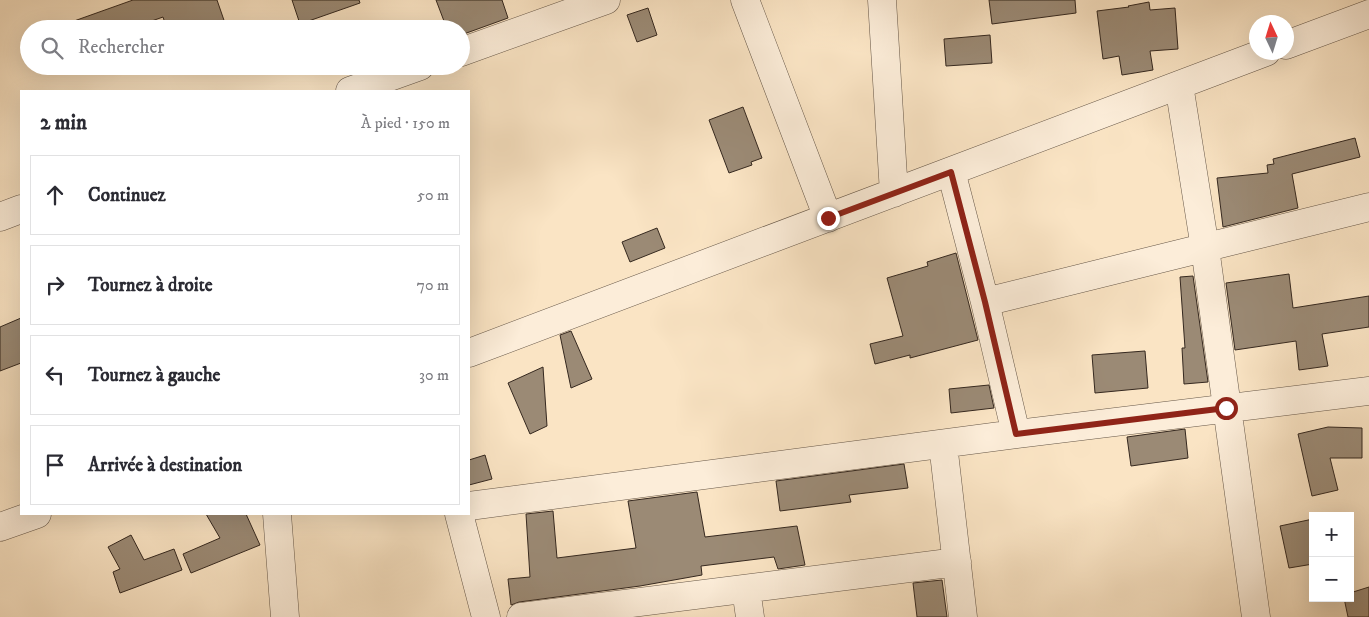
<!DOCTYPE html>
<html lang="fr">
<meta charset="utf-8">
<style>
:root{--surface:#fff;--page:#f7f7f7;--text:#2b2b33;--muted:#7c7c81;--line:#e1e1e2}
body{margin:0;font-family:"IM FELL DW Pica",serif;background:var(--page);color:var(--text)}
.controls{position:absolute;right:15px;bottom:15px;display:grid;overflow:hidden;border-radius:0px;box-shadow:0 5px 20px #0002}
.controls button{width:45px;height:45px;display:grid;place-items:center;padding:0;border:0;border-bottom:1px solid var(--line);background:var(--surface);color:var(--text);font:25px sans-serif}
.compass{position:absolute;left:1249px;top:15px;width:45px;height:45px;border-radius:50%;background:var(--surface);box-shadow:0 5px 20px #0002;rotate:356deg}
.stop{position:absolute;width:15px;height:15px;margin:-11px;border:4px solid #8f2418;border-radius:50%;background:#fff}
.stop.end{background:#8f2418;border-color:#fff;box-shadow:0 1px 5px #0008}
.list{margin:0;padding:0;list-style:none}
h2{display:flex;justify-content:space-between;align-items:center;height:65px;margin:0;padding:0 20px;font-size:21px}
h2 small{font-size:16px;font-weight:400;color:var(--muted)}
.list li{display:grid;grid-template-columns:32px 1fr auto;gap:15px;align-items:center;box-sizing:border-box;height:80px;margin:0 10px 10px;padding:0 10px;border:1px solid var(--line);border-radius:0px}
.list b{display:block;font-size:19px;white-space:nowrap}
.list em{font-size:16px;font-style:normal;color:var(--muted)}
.icon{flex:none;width:28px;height:28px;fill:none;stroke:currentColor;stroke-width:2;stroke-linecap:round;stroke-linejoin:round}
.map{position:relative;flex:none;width:1369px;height:617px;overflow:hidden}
.search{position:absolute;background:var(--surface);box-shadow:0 5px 20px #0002;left:20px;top:20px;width:450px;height:55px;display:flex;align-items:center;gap:12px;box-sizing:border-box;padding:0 18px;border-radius:28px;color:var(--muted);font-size:19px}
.panel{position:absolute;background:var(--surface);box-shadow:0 5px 20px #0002;left:20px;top:90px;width:450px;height:425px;border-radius:0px}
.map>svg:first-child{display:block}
</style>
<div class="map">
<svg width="1369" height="617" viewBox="0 0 1369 617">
<rect width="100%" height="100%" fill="#fae4c4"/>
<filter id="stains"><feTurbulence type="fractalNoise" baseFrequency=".004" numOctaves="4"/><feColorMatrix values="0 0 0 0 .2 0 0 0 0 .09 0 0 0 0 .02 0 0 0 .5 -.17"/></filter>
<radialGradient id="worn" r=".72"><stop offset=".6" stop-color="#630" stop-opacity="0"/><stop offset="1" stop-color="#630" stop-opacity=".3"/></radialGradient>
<!-- building -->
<path fill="#9b8a75" stroke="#35281f" d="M133 0H217L227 29H167L163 17 129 29H61L60 26Z
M292 0H359L360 3 300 24Z
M436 0H502L508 18 461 35V29H447Z
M989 0H1075L1076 13 992 24Z
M1149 2 1150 10 1175 8 1178 49 1150 51 1153 70 1122 75 1119 56 1103 59 1097 11 1129 7 1128 6Z
M648 8 657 35 637 42 627 15Z
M990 35 992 63 946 66 944 39Z
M743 107 762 158 751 162 752 165 729 173 709 120Z
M1355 138 1360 157 1292 174 1298 208 1223 227 1217 178 1268 173 1267 165 1274 164 1273 159Z
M657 228 665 248 630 262 622 242Z
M956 253 978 340 910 358V355L875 364 870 344 903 336 887 278 928 266 927 262Z
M1289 274 1293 308 1369 296V327L1322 334 1328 366 1299 370 1296 341 1235 350 1226 283Z
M1193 276 1208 382 1184 384 1182 348H1185L1180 277Z
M21 318V363L0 371V327Z
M571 331 592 379 571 388 560 335Z
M1145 351 1148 388 1095 393 1092 355Z
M543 367 547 426 530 434 508 383Z
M989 385 994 408 951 413 949 389Z
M1328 427 1362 428V458H1330L1338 490 1312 496 1298 434Z
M1185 429 1188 458 1131 466 1127 437Z
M485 455 492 479 469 485V460Z
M904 464 908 488 849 495 851 502 780 511 776 481Z
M697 492 705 537 797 526 805 565 778 569 774 557 701 566 702 575 640 586 519 602 511 605 508 579 530 577 526 514 553 511 557 558 636 548 628 501Z
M206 514H246L260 545 191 573 183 554 220 538Z
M1313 519V564L1289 568 1280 526Z
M131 535 144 560 174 549 182 570 120 593 113 572 120 569 108 547Z
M942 580 947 617H917L913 583Z
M1369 587V617H1348L1344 598H1350V593Z"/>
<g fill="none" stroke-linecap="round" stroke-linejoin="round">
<defs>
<path id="minor" d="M745 0 828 218
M882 0 894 193
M1286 45 1369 14
M461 52 606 0
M1179 85 1205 248 1256 617
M350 91 420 66
M951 171 985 302 1016 434
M0 217 21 209
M985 302 1369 207
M469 353 1266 52
M943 444 963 617
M469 506 1016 434 1369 391
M277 514 285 617
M459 514 486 617
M0 527 37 514
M746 589 750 617
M521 617 957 562"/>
</defs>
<!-- minor casing -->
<use href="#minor" stroke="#665748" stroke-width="29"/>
<!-- minor -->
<use href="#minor" stroke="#fcedd9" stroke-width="28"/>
</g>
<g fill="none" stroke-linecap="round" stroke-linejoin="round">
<!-- route -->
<path stroke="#8f2418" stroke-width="6" d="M828 218 951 172 985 302 1016 434 1226 408"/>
</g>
<rect width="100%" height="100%" filter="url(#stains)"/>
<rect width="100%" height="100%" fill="url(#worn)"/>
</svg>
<div class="controls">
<button>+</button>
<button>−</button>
</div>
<svg class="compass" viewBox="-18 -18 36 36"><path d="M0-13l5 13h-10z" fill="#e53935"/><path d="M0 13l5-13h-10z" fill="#7c7c81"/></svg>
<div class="stop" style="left:1226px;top:408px"></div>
<div class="stop end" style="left:828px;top:218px"></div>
<div class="search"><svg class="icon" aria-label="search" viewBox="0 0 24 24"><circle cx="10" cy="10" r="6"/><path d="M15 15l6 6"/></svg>Rechercher</div>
<section class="panel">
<h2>2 min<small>À pied · 150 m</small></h2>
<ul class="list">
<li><svg class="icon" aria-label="ahead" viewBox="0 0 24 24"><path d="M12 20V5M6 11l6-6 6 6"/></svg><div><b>Continuez</b></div><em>50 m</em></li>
<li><svg class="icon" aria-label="right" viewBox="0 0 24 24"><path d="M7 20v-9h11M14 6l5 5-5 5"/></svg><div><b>Tournez à droite</b></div><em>70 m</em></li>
<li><svg class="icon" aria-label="left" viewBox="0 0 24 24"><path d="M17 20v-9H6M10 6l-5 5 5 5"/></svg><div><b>Tournez à gauche</b></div><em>30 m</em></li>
<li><svg class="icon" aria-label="arrive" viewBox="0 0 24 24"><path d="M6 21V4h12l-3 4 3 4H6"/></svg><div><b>Arrivée à destination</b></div></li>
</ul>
</section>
</div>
